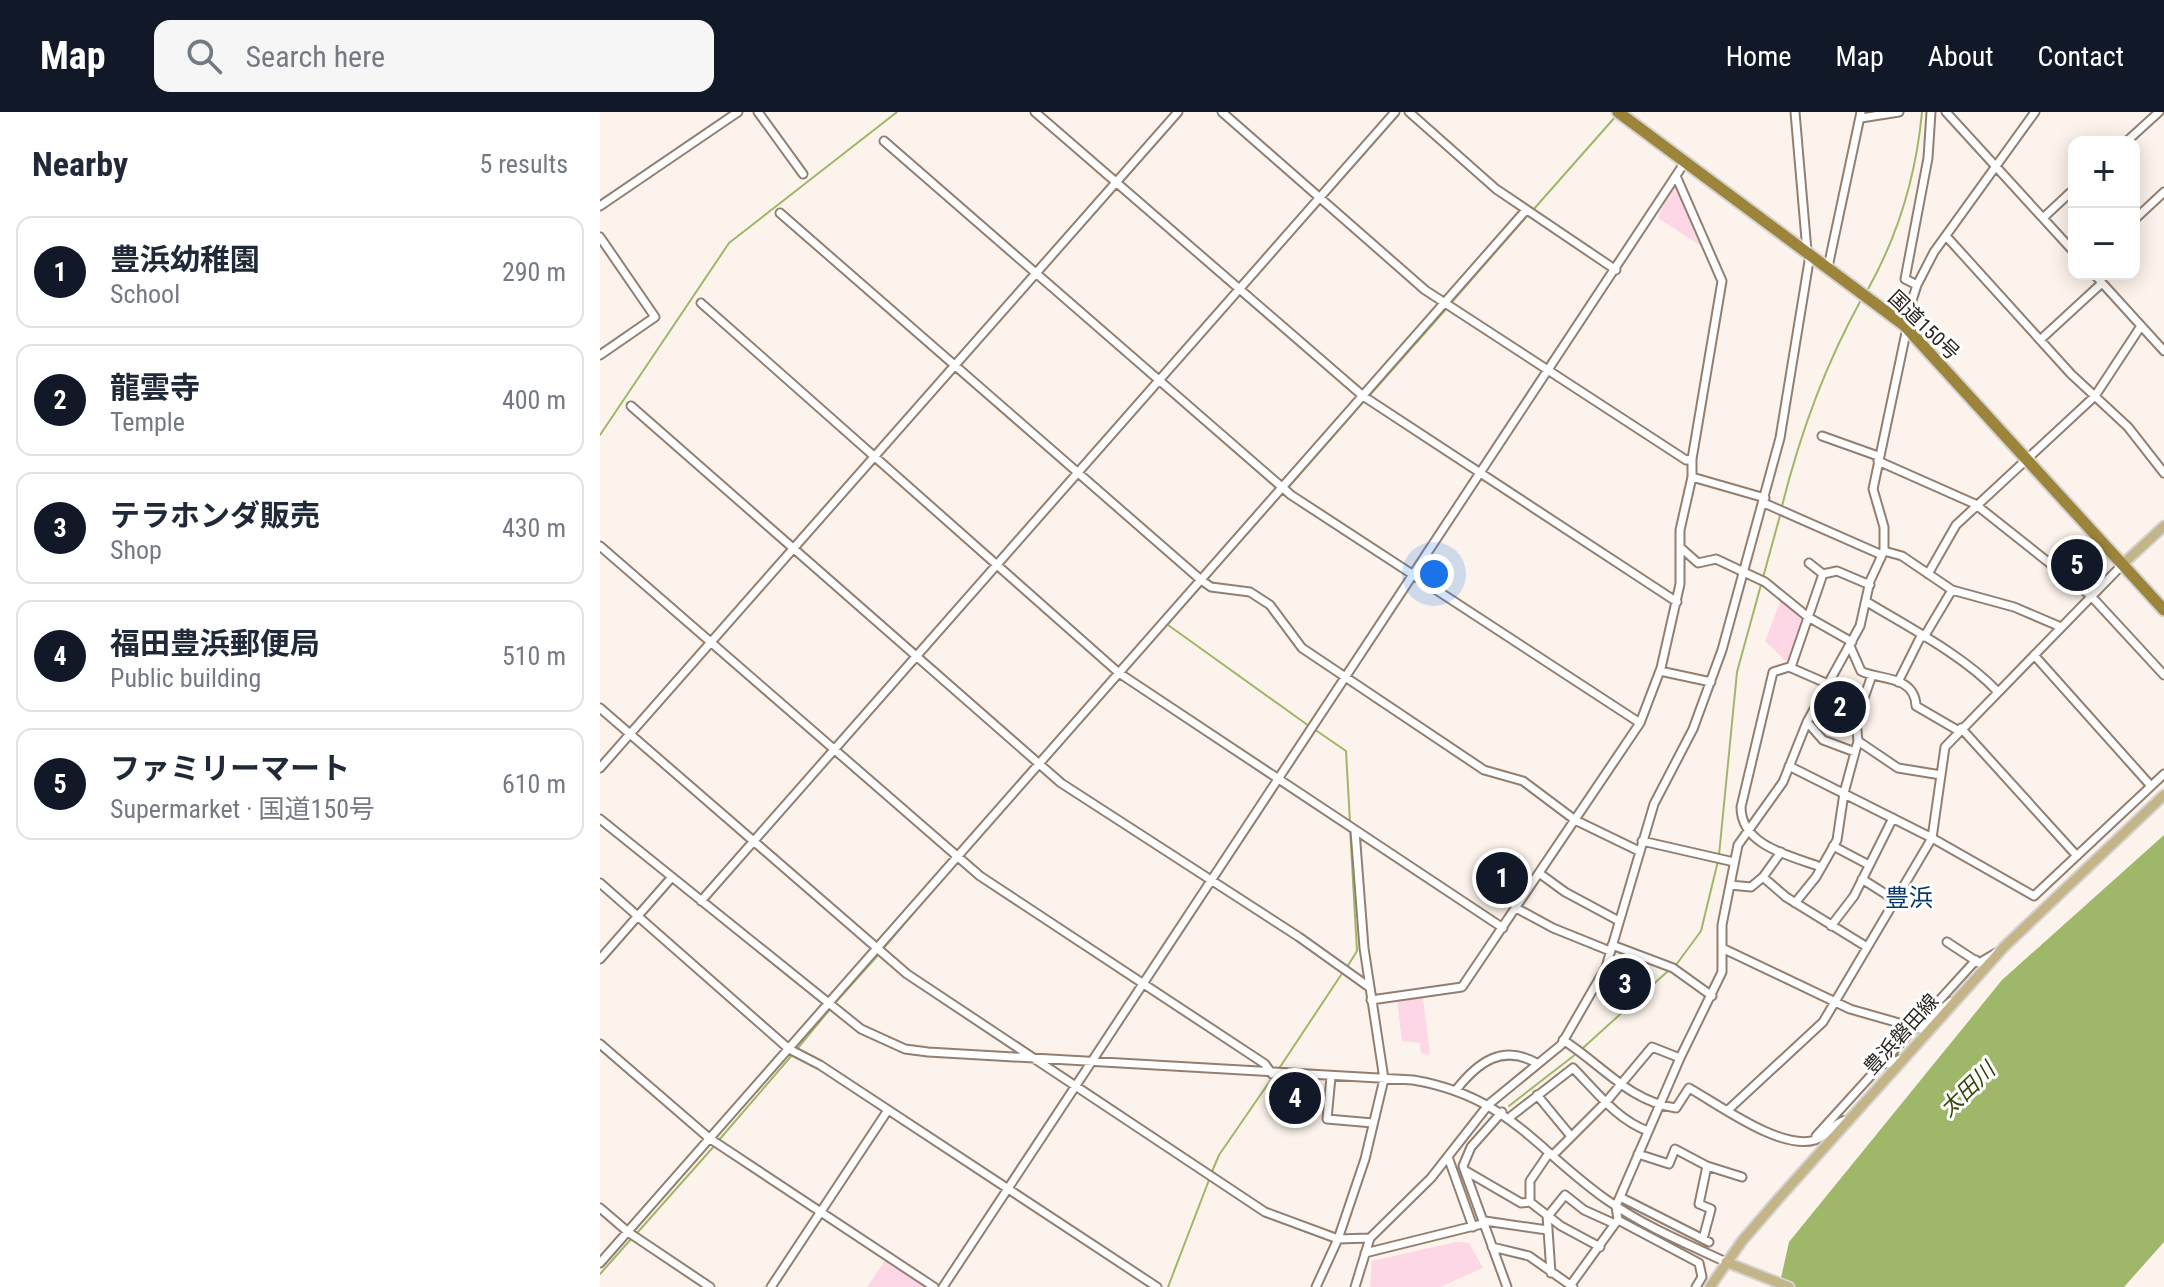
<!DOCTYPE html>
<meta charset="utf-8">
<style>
:root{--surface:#fff;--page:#f6f6f7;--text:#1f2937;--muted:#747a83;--line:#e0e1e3;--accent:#111827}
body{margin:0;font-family:"Roboto Condensed","Noto Sans JP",sans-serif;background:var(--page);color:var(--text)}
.controls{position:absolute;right:24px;top:24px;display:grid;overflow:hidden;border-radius:16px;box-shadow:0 4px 20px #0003}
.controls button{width:72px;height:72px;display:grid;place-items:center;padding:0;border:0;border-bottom:2px solid var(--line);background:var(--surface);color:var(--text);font:40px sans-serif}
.you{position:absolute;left:834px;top:462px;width:28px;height:28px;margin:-20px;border:6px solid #fff;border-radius:50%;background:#1a73e8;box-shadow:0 0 0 12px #1a73e833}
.badge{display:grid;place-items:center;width:52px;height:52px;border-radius:50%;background:var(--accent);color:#fff;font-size:26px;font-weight:700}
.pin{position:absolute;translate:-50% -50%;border:4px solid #fff;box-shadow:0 2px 8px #0006}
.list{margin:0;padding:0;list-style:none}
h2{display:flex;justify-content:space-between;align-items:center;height:104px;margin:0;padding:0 32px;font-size:34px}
h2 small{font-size:26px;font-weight:400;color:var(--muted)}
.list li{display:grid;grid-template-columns:52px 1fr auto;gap:24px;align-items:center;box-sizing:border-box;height:112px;margin:0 16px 16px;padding:0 16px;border:2px solid var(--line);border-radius:16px}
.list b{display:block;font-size:30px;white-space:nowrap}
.list p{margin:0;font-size:26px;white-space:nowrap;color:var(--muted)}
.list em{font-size:26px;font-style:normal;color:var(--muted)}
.icon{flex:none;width:44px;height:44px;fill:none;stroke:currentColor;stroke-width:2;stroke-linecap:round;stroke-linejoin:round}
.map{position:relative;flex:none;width:1564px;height:1175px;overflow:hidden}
header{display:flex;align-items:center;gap:48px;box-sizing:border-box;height:112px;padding:0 40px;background:var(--accent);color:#fff}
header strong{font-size:38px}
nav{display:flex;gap:44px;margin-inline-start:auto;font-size:28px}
.search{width:560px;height:72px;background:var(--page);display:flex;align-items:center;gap:20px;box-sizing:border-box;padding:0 28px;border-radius:16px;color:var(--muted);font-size:30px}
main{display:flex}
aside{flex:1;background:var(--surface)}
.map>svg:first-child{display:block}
</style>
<header>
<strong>Map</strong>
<div class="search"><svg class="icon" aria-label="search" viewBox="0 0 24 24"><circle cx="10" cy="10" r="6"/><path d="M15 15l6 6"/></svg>Search here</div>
<nav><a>Home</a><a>Map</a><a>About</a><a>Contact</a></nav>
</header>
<main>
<aside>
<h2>Nearby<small>5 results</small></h2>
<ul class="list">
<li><span class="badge">1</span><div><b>豊浜幼稚園</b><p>School</p></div><em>290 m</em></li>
<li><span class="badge">2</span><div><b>龍雲寺</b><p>Temple</p></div><em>400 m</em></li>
<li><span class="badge">3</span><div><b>テラホンダ販売</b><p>Shop</p></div><em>430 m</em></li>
<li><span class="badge">4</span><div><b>福田豊浜郵便局</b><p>Public building</p></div><em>510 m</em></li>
<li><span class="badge">5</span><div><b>ファミリーマート</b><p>Supermarket · 国道150号</p></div><em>610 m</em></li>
</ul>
</aside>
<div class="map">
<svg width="1564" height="1175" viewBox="0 0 1564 1175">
<rect width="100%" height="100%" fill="#fcf3ec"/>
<!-- green -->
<path fill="#fdd7e6" d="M1076 64 1110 140 1058 106Z
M1182 485 1206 505 1189 552 1165 529Z
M823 886 830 943 821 941 820 931 802 929 797 887Z
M856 1130 869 1131 883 1156 840 1175H770L772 1149Z
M286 1147 328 1175H267Z"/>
<!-- water -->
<path fill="#9fb769" d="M1564 723V1130L1524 1175H1179L1189 1130 1402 868Z"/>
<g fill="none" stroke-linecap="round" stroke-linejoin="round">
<!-- stream -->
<path stroke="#9fb769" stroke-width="2" d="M933 98 1016 4
M1267 179C1299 122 1316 65 1322 0
M851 191 928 103
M769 284 847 196
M0 323 129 131 297 0
M687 377 764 289
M1182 394C1200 322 1225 253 1261 188
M607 467 682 382
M568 513 709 614
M530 554 603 472
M714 617 746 639 750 710
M443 653 521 564
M1119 743 1137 560 1181 400
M283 837 328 784
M1076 853 1101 819 1118 749
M747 855 757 839 750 716
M235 891 279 842
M984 935 1068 859
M197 937 231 896
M678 958 743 860
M909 994 976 942
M119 1028 193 942
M611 1062 619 1043 672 966
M37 1121 115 1033
M0 1162 32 1126
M568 1175 609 1068"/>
<defs>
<path id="minor" d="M158 0 203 62
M435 0 763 284 1077 490
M622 0 825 178 1086 348 1092 347
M809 0 896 77 1016 158
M1195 0 1207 139
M1346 0 1474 140
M1261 6 1299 0
M284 29 691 383 1040 611
M1526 30 1559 0
M0 94 138 0
M180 101 601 468 611 475 650 480 670 493 702 536 884 658 923 669 975 708 1039 739
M1443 106 1474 77
M1534 108 1564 80
M1346 124 1471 262 1528 315 1564 361
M0 125 55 205 0 243
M1228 155 1261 0
M1494 162 1564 239
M1317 173 1305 167 1328 46 1331 0
M101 191 519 561 903 816
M1304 213 1317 173 1334 140 1435 0
M1440 228 1502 171
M31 294 461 671 699 825 769 875
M1222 324 1278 344
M1278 349 1375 392 1491 484 1564 563
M1092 365 1165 386
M1164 391 1282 443
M0 434 380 764 665 952 672 962
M1080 435 1098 451 1116 447 1165 470 1208 505 1252 530
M1284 439 1302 444 1352 478 1414 495 1461 515
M1209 451 1223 462
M1328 462 1356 413 1495 284 1541 214
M1267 490C1310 516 1364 544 1397 579
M1324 525 1352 478
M1250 534 1261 559C1276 568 1315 562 1316 594L1359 619
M1434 543 1551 674
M1191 555 1223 462 1237 459 1270 473
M1060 559 1111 570
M1298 570 1321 524
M1216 592 1248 610 1256 609
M0 596 307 862 665 1100 738 1127 770 1126
M1207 610 1223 628 1255 640
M1361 616 1477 744
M1258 629 1298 656 1341 663
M1189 654 1332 726 1434 784 1564 662
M0 656 578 0
M0 707 261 917 305 937 328 940 813 968C908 984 935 1037 1007 1088 1044 1114 1085 1131 1126 1150
M1042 729 1134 750
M1233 734 1269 753
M1181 740 1163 765 1186 785 1267 835
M1221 755C1191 744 1141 734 1141 695L1173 560 1189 555 1228 572
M939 761 965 780 1019 809
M1262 767 1295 788
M0 771 189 937 220 953 557 1175
M1130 773 1151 775 1163 765
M101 789 795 0
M1195 791 1216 765 1237 728 1244 681 1258 629 1256 609 1272 563
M916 796 953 816 1010 839
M1231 814 1254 784 1293 706
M1347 830 1379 851 1396 841
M1012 833 1073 856 1112 884
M1124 837 1250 897 1320 917 1350 890
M0 847 72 765
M771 888 862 875 1040 611 1061 556 1080 472V418L1092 365V347L1122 169 1076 64
M963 928C1001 952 1030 990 1076 996L1089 976C1118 992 1181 1039 1215 1028 1228 1024 1233 1010 1247 1008
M0 932 109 1026 334 1175
M1283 948 1287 952 1304 946
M731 965 727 1007 773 1011
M856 978C878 950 903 931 938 952
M937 983 970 1023
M1128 998 1223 910 1332 726 1345 635 1523 452
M902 1000 871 1035 863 1054 907 1175
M910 1005 973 956C996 979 1017 1008 1048 1019
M1216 1024 1376 848
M949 1041 930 1069V1090L961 1114 1000 1135
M1038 1042 1069 1052 1075 1037 1107 1054 1142 1065
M953 1043 1006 990 1052 935 1080 946
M848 1045 873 1115
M866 1059 921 1091 930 1090
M1020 1085 1109 1130
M0 1096 28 1120 110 1175
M947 1103 951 1161
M948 1104 965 1083 984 1098 1015 1112
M885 1109 947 1118
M1103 1127 1111 1097 1099 1092 1107 1054
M892 1135 929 1144 973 1175
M765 1141 886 1111
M0 1151 926 98
M970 1174 1017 1109
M171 1175 288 998
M343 1175 1085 50
M716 1175 738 1127 765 1047 784 967 764 836 755 719
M755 1175 770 1126 831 1066 889 992 961 933 1006 855 1054 692 1093 617 1122 538 1180 326 1210 143
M1096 1175 1102 1165 1099 1151 1018 1108 1016 1094 1080 946 1122 860V813L1138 733 1183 670 1207 610 1260 514 1270 469 1284 439V415L1273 377 1307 216"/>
<path id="major" d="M1523 452 1564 414
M1126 1150 1189 1175
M1110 1175 1142 1129 1180 1085 1404 835 1564 683"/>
<path id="highway" d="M1018 0 1304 213 1564 498"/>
</defs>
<!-- minor casing -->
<use href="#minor" stroke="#937f70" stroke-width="11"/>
<!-- major casing -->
<use href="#major" stroke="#d5d3d2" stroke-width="13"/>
<!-- highway casing -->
<use href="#highway" stroke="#d5d3d2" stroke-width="15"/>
<!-- minor -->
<use href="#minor" stroke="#fff" stroke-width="7"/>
<!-- major -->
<use href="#major" stroke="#c4b589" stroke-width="9"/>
<!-- highway -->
<use href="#highway" stroke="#9d843b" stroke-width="11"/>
</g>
<g text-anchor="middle" stroke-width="6" stroke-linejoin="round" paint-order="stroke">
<!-- street labels -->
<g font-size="20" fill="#2b231d" stroke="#fff">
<text transform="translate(1324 213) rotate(44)" y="7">国道150号</text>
<text transform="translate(1301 922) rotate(-48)" y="7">豊浜磐田線</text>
</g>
<!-- water labels -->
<g font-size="22" font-style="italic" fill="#37460a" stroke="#fff">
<text transform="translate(1367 977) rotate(-44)" y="8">太田川</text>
</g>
<!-- quarter labels -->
<g font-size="24" fill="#06386a" stroke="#fff">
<text x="1309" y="794">豊浜</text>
</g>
</g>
</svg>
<div class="controls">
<button>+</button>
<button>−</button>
</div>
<div class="you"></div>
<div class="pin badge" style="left:902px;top:766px">1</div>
<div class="pin badge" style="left:1240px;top:595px">2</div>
<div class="pin badge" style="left:1025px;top:872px">3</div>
<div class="pin badge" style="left:695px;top:986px">4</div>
<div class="pin badge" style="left:1477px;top:453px">5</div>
</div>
</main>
